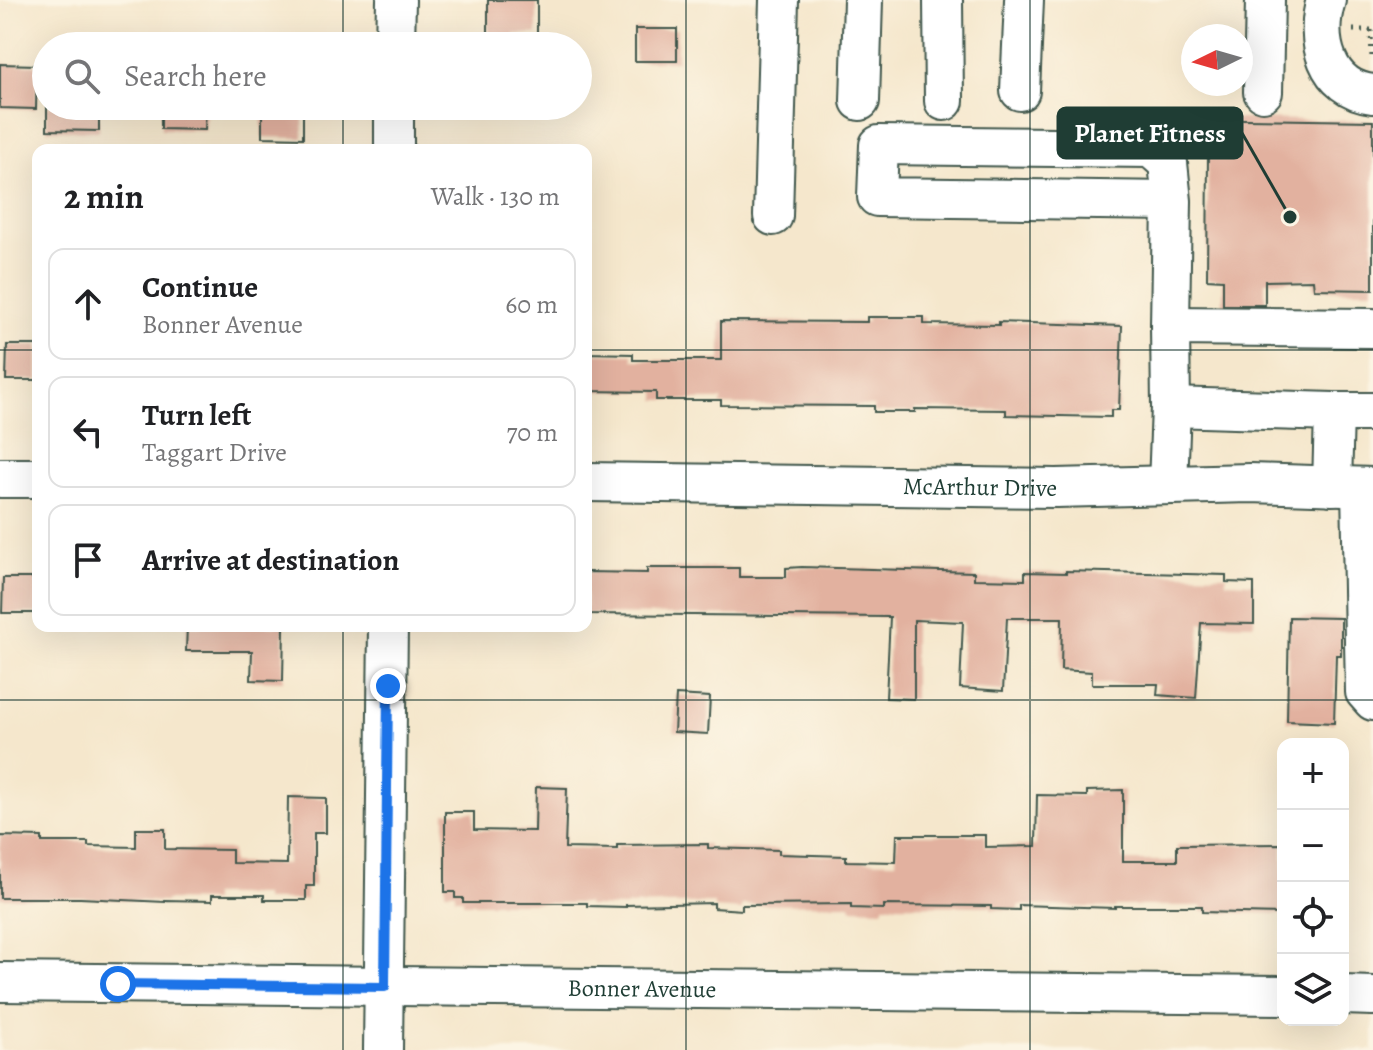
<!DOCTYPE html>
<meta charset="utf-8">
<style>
:root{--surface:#fff;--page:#f2f2f2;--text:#202124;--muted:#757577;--line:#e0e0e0}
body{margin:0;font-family:Alegreya,serif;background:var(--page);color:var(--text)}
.controls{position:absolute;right:24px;bottom:24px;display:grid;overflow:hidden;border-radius:16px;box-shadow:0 8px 32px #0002}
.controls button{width:72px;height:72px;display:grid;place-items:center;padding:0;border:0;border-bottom:2px solid var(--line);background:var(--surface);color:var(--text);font:40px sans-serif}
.compass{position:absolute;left:1181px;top:24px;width:72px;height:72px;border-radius:50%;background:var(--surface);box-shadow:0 8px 32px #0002;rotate:265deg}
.stop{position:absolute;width:24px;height:24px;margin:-18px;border:6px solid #1a73e8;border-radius:50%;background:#fff}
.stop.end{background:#1a73e8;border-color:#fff;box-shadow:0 2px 8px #0008}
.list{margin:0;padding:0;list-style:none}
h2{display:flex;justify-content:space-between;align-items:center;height:104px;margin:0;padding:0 32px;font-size:34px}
h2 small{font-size:26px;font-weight:400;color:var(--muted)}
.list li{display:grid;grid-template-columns:52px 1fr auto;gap:24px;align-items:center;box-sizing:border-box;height:112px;margin:0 16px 16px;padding:0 16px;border:2px solid var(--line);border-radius:16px}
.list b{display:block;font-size:30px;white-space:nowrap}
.list p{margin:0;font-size:26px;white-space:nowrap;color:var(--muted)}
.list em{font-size:26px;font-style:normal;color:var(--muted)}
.icon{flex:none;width:44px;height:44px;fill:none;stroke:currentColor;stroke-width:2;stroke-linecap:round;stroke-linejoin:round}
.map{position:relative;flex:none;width:1373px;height:1050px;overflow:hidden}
.search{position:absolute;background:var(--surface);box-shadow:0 8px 32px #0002;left:32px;top:32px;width:560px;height:88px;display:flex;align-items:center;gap:20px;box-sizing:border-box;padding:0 28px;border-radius:44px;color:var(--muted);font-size:30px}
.panel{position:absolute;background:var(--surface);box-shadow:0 8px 32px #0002;left:32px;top:144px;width:560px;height:488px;border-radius:16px}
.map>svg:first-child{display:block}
</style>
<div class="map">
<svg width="1373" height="1050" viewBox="0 0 1373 1050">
<rect width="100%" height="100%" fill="#fcf5e5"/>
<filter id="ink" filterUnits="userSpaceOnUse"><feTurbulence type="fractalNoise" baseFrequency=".0125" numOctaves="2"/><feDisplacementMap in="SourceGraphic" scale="16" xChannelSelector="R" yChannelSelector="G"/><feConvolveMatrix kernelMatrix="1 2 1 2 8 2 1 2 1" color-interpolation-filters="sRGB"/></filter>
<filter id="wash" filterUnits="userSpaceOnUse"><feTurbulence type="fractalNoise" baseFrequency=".006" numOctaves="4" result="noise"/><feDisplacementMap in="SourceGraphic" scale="32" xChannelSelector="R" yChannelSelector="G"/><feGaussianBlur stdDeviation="1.8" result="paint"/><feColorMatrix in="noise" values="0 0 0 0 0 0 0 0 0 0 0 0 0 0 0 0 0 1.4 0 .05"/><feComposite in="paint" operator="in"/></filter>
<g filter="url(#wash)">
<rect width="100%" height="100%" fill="#f5e7cc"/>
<g id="blocks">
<!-- building -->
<path fill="#e2b19f" d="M488 0H537V34H515V45L488 46Z
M635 29H677V61H635Z
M0 64 37 65 36 109 0 108Z
M47 106H99V131L47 130Z
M161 106H206L205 130 161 129Z
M262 106H303V138L262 137Z
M1174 118 1373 121V290L1314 289 1313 280 1265 281V305H1223V280L1207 279 1208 155 1187 154 1183 146 1174 139Z
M867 317H924V324L999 325V322L1122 326 1119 410H1111V417L1006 415V410L915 409V412H874V406L721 405V400H656V392L586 391V353L633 354V360H721V321L867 322Z
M7 345H38V380H6Z
M802 567 974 572V579L1025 580V572L1066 573V571L1226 575V582L1254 583V624L1201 623 1196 698 1157 695 1158 684H1092V672L1061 670 1062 618H1007L1003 691 960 688 963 622 914 620V699L886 698 890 617 586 614V572L647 573V568H739V577H786V568Z
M3 578H38V613H2Z
M1289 617 1341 618V655H1336L1334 723 1287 721Z
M187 626H284L283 681 251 680 252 651H186Z
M676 695 710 697 708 734 674 732Z
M536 787 567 788 565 848 617 849V845L708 844V848L779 850V854L846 856V861L896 862 897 835H985V847L1036 846 1037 795 1087 796V791L1123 790V861H1177V845L1283 844V914L1202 912V906H1115V908L1019 905V910L991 909V906L884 905V909L851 908V904L742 905V910L714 908V903L626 905V907L587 906V903H463V898H455V892H445V812H474V830L535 831Z
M288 797 326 798V833H314V886H306V900H264V895H212V901L165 900V902L80 898H0V836L42 837V842H88V846L136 847V829H165V849L232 850V863L287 864Z"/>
</g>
</g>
<g filter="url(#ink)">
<use href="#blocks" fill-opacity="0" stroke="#3f564b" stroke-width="2"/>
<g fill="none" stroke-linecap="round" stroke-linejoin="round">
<defs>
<g id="minor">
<path d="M943 0 944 101"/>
<path d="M1326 0C1314 40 1326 89 1373 94"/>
<path d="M395 46 396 0"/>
<path d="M1020 91 1024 0"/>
<path d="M1263 92 1265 0"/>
<path d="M860 101 863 0"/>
<path d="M394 150V106"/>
<path d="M773 216 779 0"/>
<path d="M1170 326 1172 201 1168 163 1151 148 879 145 877 197 1172 201"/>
<path d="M1171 407 1334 412H1373"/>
<path d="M0 478H38"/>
<path id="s1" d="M586 482 1056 488 1250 483 1373 487"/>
<path d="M1168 485 1171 407 1170 326 1373 328"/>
<path d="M1332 486 1334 412"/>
<path d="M1361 487 1365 692 1373 701"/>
<path id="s2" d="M0 982 1283 995"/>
<path d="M1343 995 1373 996"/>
<path d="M383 1050 388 626"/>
</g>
</defs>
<!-- minor casing -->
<use href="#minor" stroke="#3f564b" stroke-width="42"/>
<!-- path -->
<path stroke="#3f564b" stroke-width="5" stroke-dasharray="2 6" stroke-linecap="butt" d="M1353 30H1373
M1371 30 1372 61"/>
<!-- minor -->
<use href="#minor" stroke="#fff" stroke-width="38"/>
</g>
</g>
<g fill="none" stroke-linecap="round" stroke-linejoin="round" filter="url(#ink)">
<!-- route -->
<path stroke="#1a73e8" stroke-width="10" d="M118 984 385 987 388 686"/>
</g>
<!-- grid -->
<path fill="none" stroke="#1f3d34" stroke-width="2" stroke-opacity="0.55" d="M343 0V46M686 0V1050M1030 0V1050M343 106V150M0 350H38M586 350H1373M343 626V1050M0 700H1373"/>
<g text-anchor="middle" stroke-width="8" stroke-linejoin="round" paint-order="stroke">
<!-- street labels -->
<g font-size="24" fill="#1f3d34" stroke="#fcf5e5">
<text dy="8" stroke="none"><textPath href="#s1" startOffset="394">McArthur Drive</textPath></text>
<text dy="8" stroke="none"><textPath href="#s2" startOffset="642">Bonner Avenue</textPath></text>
</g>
</g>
<!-- callouts -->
<path fill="none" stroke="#1f3d34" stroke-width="3" d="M1290 217L1242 133"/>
<circle fill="#1f3d34" stroke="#fcf5e5" stroke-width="3" cx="1290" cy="217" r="8"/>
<rect fill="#1f3d34" stroke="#1f3d34" stroke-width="3" x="1058" y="108" width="184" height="50" rx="8"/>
<g font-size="26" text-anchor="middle" font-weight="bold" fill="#fff">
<text x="1150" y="142">Planet Fitness</text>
</g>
</svg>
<div class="controls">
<button>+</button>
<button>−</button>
<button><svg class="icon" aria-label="locate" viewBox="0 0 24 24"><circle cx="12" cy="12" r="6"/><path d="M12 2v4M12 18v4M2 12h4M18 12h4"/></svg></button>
<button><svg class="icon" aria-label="layers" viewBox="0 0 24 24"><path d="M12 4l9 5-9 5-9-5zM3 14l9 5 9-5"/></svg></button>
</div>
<svg class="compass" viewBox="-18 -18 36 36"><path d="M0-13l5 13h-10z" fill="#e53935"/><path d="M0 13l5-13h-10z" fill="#757577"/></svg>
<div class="stop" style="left:118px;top:984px"></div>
<div class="stop end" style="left:388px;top:686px"></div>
<div class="search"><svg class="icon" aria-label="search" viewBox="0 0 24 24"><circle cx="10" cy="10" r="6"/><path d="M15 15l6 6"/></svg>Search here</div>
<section class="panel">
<h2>2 min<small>Walk · 130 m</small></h2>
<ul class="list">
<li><svg class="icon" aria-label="ahead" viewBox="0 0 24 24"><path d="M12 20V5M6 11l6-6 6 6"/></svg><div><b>Continue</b><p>Bonner Avenue</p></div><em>60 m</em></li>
<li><svg class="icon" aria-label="left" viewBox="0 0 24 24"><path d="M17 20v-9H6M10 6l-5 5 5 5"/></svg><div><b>Turn left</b><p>Taggart Drive</p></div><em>70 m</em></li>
<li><svg class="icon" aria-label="arrive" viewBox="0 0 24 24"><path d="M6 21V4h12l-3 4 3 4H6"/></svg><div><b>Arrive at destination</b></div></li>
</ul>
</section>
</div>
